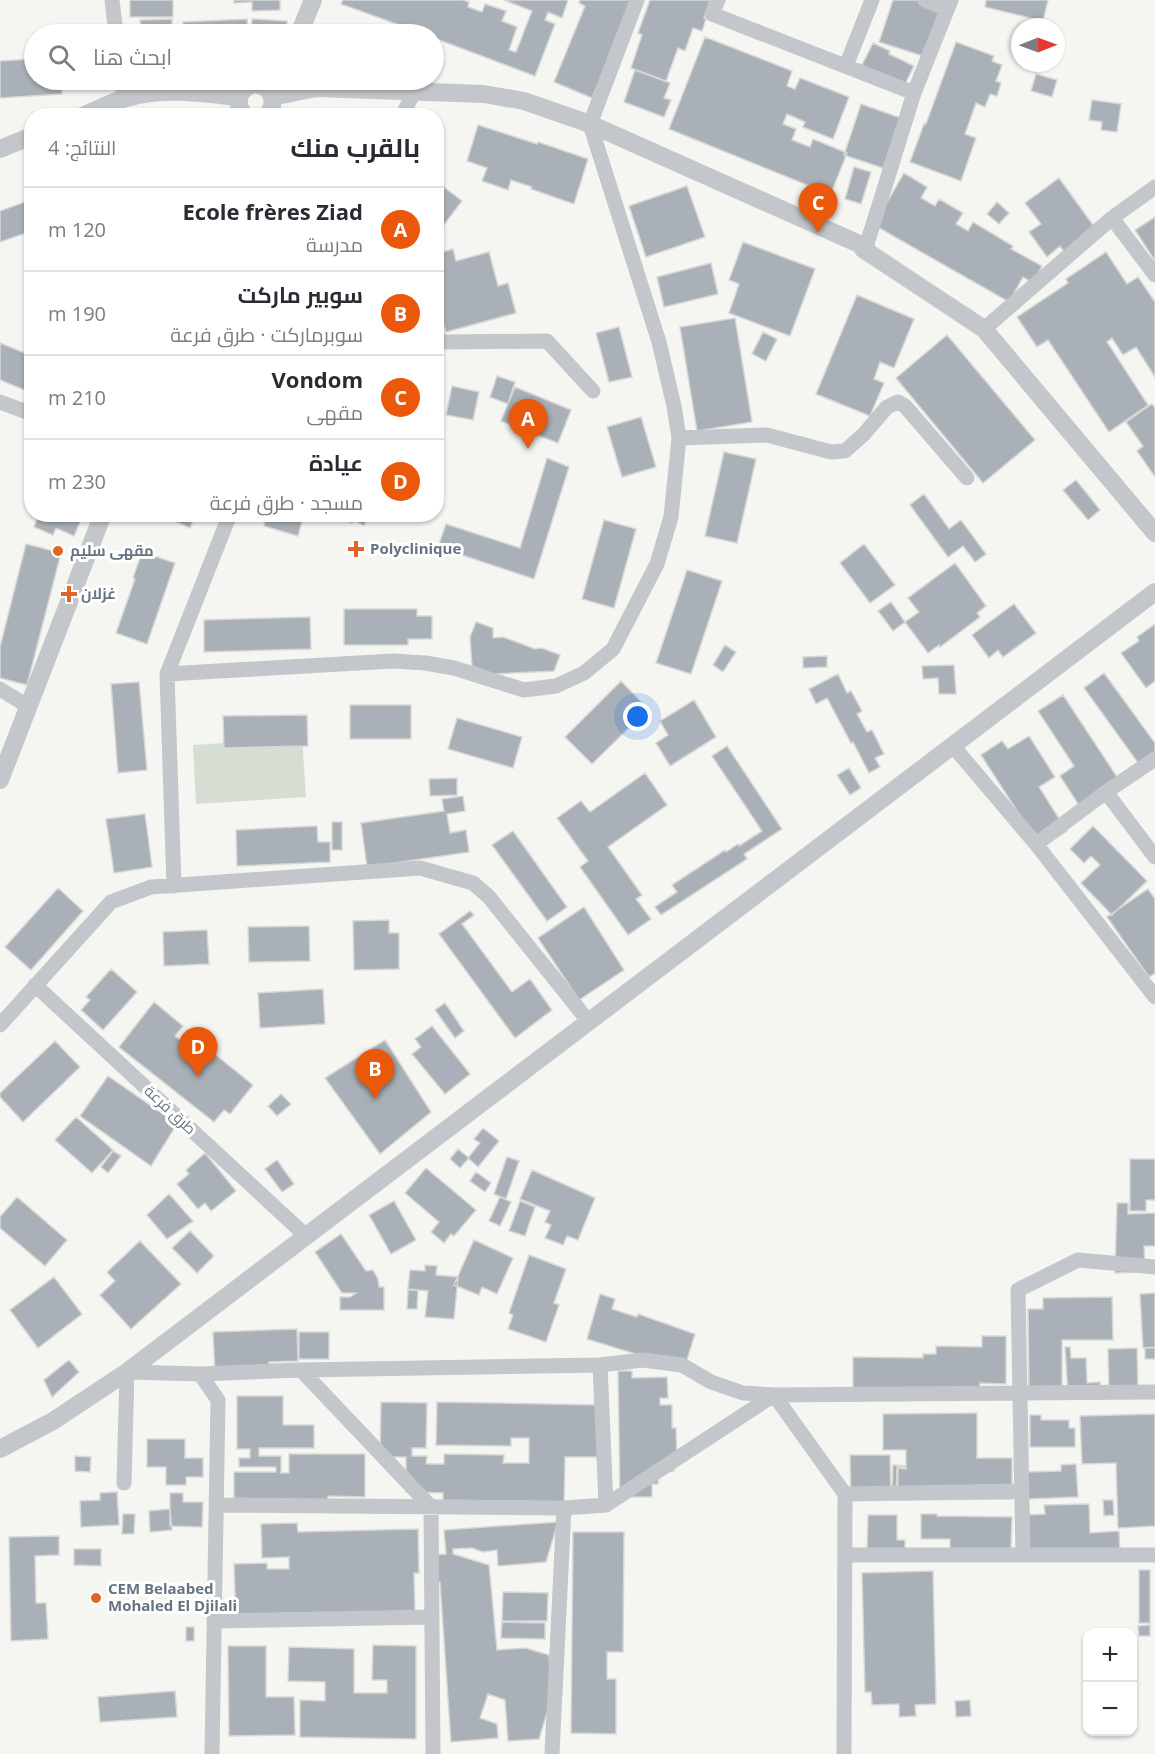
<!DOCTYPE html>
<html lang="ar">
<meta charset="utf-8">
<style>
:root{--surface:#fff;--page:#f7f7f7;--text:#2b2b33;--muted:#7c7c81;--line:#e1e1e2;--accent:#ea580c}
body{margin:0;font-family:"Open Sans",Cairo,sans-serif;background:var(--page);color:var(--text);direction:rtl}
.controls{position:absolute;right:18px;bottom:18px;display:grid;overflow:hidden;border-radius:12px;box-shadow:0 2px 4px #0004}
.controls button{width:54px;height:54px;display:grid;place-items:center;padding:0;border:0;border-bottom:2px solid var(--line);background:var(--surface);color:var(--text);font:30px sans-serif}
.compass{position:absolute;left:1011px;top:18px;width:54px;height:54px;border-radius:50%;background:var(--surface);box-shadow:0 2px 4px #0004;rotate:89deg}
.you{position:absolute;left:638px;top:717px;width:21px;height:21px;margin:-15px;border:4px solid #fff;border-radius:50%;background:#1a73e8;box-shadow:0 0 0 9px #1a73e833}
.badge{display:grid;place-items:center;width:39px;height:39px;border-radius:50%;background:var(--accent);color:#fff;font-size:20px;font-weight:700}
.pin{position:absolute;translate:-50% -50px;filter:drop-shadow(0 2px 3px #0008)}
.pin::after{content:'';position:absolute;top:32px;width:21px;height:18px;background:inherit;clip-path:polygon(0 0,100% 0,50% 100%)}
.list{margin:0;padding:0;list-style:none}
h2{display:flex;justify-content:space-between;align-items:center;height:78px;margin:0;padding:0 24px;font-size:26px}
h2 small{font-size:20px;font-weight:400;color:var(--muted)}
.list li{display:grid;grid-template-columns:39px 1fr auto;gap:18px;align-items:center;box-sizing:border-box;height:84px;padding:0 24px;border-top:2px solid var(--line)}
.list b{display:block;font-size:22px;white-space:nowrap}
.list p{margin:0;font-size:20px;white-space:nowrap;color:var(--muted)}
.list em{font-size:20px;font-style:normal;color:var(--muted)}
.icon{flex:none;width:33px;height:33px;fill:none;stroke:currentColor;stroke-width:2;stroke-linecap:round;stroke-linejoin:round}
.map{position:relative;flex:none;width:1155px;height:1754px;overflow:hidden;direction:ltr}
.search{position:absolute;background:var(--surface);box-shadow:0 2px 4px #0004;left:24px;top:24px;width:420px;height:66px;display:flex;align-items:center;gap:15px;box-sizing:border-box;padding:0 21px;border-radius:33px;color:var(--muted);font-size:22px}
.panel{position:absolute;background:var(--surface);box-shadow:0 2px 4px #0004;left:24px;top:108px;width:420px;height:414px;border-radius:24px;direction:rtl}
.map>svg:first-child{display:block}
</style>
<div class="map">
<svg width="1155" height="1754" viewBox="0 0 1155 1754">
<rect width="100%" height="100%" fill="#f5f6f2"/>
<!-- green -->
<path fill="#d6ddd3" d="M302 738 306 797 196 804 193 745Z"/>
<!-- building -->
<path fill="#a9b0b7" stroke="#d7d7d5" stroke-width="1.5" d="M130 0H173V17H130Z
M234 0H280V10L252 11V2L234 3Z
M343 0H463L469 2 468 7 482 12 485 4 506 11 502 21 517 27 509 50 516 52 532 11 504 0H568L562 18 548 12 545 20 555 24 535 76 434 38V34H424L341 4Z
M580 0H633L592 98 554 82 585 6 579 3Z
M650 0H710L704 18 706 19 702 31 693 28 685 51 678 48 666 81 631 68 642 35 638 33Z
M893 0H945L926 57 879 42Z
M986 0H1048L1043 21 985 7Z
M172 19V28L183 27V22L247 19 248 34H141L140 20Z
M252 19 287 21V34H251Z
M705 37 792 71 787 86 795 89 800 78 849 97 833 139 803 127 805 122 787 114 783 124 796 129 792 140 810 147 813 139 847 153 832 191 819 185 817 189 669 129Z
M956 42 994 56 992 61 1002 65 996 81 1001 83 997 96 990 94 985 107 976 103 965 134 976 138 961 181 910 162 924 124H926Z
M873 43 890 51 889 54 914 66 902 90 860 69Z
M34 59V80H62V94L0 98V61Z
M635 70 670 83 664 98 671 100 664 117 624 102Z
M1036 74 1057 80 1052 97 1031 91Z
M1092 100 1121 104 1117 132 1101 130 1102 122 1089 120Z
M861 104 901 118 883 168 844 155Z
M478 125 537 144 538 142 588 159 574 204 531 189 532 187 511 180 508 190 482 181 487 168 467 161Z
M854 167 871 172 861 204 845 199Z
M904 173 927 187 921 198 935 206 939 199 963 213 956 224 968 231 973 222 1013 246 1011 249 1042 266 1033 283 1023 277 1009 302 874 225Z
M1059 178 1098 232 1066 254 1060 246 1047 257 1029 232 1041 224 1025 203Z
M436 181 462 201 437 234 436 233Z
M687 186 705 237 646 257 629 206Z
M30 200 32 231 0 242V211Z
M997 202 1009 213 999 224 987 214Z
M1155 217V261L1135 230Z
M743 242 815 269 790 336 729 313 739 284 729 280Z
M453 249 456 261 489 252 498 286 508 283 516 313 446 332 436 299V254Z
M1106 252 1127 284 1138 277 1155 302V377L1136 347 1123 355 1112 338 1107 342 1148 405 1109 432 1048 340 1037 347 1017 317 1068 283 1066 279Z
M711 263 718 294 664 307 657 277Z
M857 295 914 319 894 368 880 362 874 379 884 383 870 416 816 394Z
M735 318 752 422 697 431 680 327Z
M619 327 632 377 609 382 596 333Z
M763 332 777 339 766 361 752 354Z
M947 335 1035 440 983 483 896 378Z
M0 343 32 356V393L0 380Z
M497 376 515 382 508 404 490 397Z
M452 386 479 392 473 420 446 415Z
M515 387 571 410 558 443 501 421Z
M1152 404 1155 408V477L1137 451 1143 446 1126 422Z
M641 417 656 467 622 477 607 427Z
M724 452 756 459 737 543 705 536Z
M547 458 569 467 534 579 438 547 446 524 520 548Z
M1076 480 1100 510 1088 520 1063 490Z
M924 494 949 529 961 520 986 554 975 562 963 546 948 557 910 505Z
M39 514H67L81 520 74 536 56 528 53 535 34 527Z
M159 514H196L190 528Z
M267 514H304L298 536 264 526Z
M331 514H368L364 526 354 520 352 523Z
M604 520 636 529 614 608 582 599Z
M26 544 61 553 27 685 0 678V647Z
M864 544 895 585 870 603 840 563Z
M142 552 175 563 147 644 116 633 135 579 133 578Z
M955 563 986 606 977 613 980 617 940 647 939 645 928 653 905 622 893 631 878 611 891 602 905 622 919 612 908 598Z
M687 570 722 581 691 674 656 663Z
M1014 604 1036 633 1003 657 998 650 989 658 972 635Z
M344 609H417V616H432V639H408V645H344Z
M310 617 311 649 204 652V620Z
M476 622 493 628V638L503 637 535 649 542 648 560 655 554 671 493 674 472 666 470 637Z
M1155 624V681L1146 688 1121 653 1139 641 1137 637Z
M725 645 736 652 723 672 713 665Z
M827 656V667L803 668V657Z
M954 665 956 694H939L938 678 923 679 922 666Z
M1104 673 1155 743V762L1144 771 1084 688Z
M838 674 847 693 851 691 862 711 857 714 867 732 872 730 884 754 875 758 880 767 869 773 853 742 851 743 827 698 816 704 809 689Z
M621 681 648 709 592 764 565 737Z
M139 682 147 770 118 773 111 684Z
M1063 695 1121 783 1084 813 1060 776 1074 766 1038 711Z
M694 700 716 737 670 766 656 743 668 735 660 721Z
M350 705H411V739H350Z
M307 715 308 746 224 748 223 716Z
M457 718 522 737 513 768 448 749Z
M1029 736 1055 777 1039 787 1067 831 1041 848 981 755 1002 741 1008 749Z
M727 746 782 829 744 854 747 859 661 915 655 907 677 892 672 885 725 850 726 852 738 844 739 846 762 831 712 756Z
M849 768 861 788 850 795 837 775Z
M645 773 667 805 608 847 642 895 636 899 651 919 628 935 580 867 588 861 557 818 581 801 590 812Z
M457 778V795L430 796 429 779Z
M463 796 465 811 447 814 450 833 466 830 469 852 367 867 361 823 444 811 442 799Z
M145 814 152 867 114 873 106 819Z
M332 822H342V850H332Z
M317 826 318 842H330V862L237 866 236 830Z
M1093 826 1147 881 1112 915 1081 883 1100 865 1091 856 1084 863 1070 849Z
M513 831 567 907 547 921 492 845Z
M58 888 83 911 31 970 5 947Z
M1148 889 1155 899V973L1149 977 1107 917Z
M584 907 624 970 579 1000 538 938Z
M470 911 474 915 462 924 512 992 530 979 552 1010 515 1038 439 934Z
M389 920V933H399V969L354 970 353 921Z
M309 926 310 961 249 962 248 927Z
M207 930 209 964 164 966 163 932Z
M111 969 137 992 103 1030 81 1010 90 1000 86 997Z
M323 989 325 1024 260 1028 258 993Z
M154 1002 183 1026 175 1036 194 1051 201 1043 253 1085 230 1114 224 1110 214 1122 119 1047Z
M445 1003 464 1031 455 1038 435 1010Z
M432 1026 470 1074 445 1094 412 1054 421 1047 415 1039Z
M385 1040 431 1112 380 1154 325 1078Z
M55 1041 80 1067 23 1122 0 1097V1093Z
M108 1076 177 1124 151 1166 80 1116Z
M281 1094 291 1104 277 1116 268 1106Z
M76 1117 113 1150 92 1173 55 1140Z
M483 1128 499 1141 478 1167 468 1158 480 1143 474 1139Z
M458 1149 469 1158 460 1168 450 1159Z
M113 1151 121 1156 108 1173 101 1167Z
M205 1153 236 1191 211 1211 205 1203 198 1209 177 1184 189 1174 186 1170Z
M507 1157 519 1161 506 1199 494 1194Z
M1130 1159H1155V1200H1146V1211H1130Z
M277 1160 294 1184 282 1192 265 1169Z
M426 1168 476 1210 454 1236 451 1234 444 1243 431 1232 439 1222 405 1193Z
M532 1170 595 1198 578 1240 567 1236 563 1245 545 1238 551 1225 545 1222 550 1211 520 1199Z
M476 1172 491 1183 485 1192 470 1181Z
M169 1194 193 1221 167 1239 147 1215Z
M17 1197 67 1240 45 1266 0 1228V1217Z
M500 1197 511 1202 500 1226 489 1221Z
M394 1201 416 1240 391 1254 369 1215Z
M520 1201 535 1207 525 1236 509 1231Z
M1117 1203H1128V1214L1155 1213V1246H1144L1145 1272 1115 1273Z
M190 1231 214 1256 197 1273 172 1248Z
M341 1234 366 1271 373 1270 378 1279 379 1287H384V1310H340V1297H350L356 1293H342L315 1252Z
M474 1240 513 1258 497 1294 482 1287 479 1295 454 1285Z
M140 1241 181 1284 131 1329 100 1295 115 1281 107 1272Z
M529 1255 566 1269 554 1303 559 1305 546 1342 508 1329 513 1315 509 1313Z
M425 1265 437 1266 436 1275 458 1277 454 1319 425 1317 428 1291 408 1289 410 1270 425 1271Z
M54 1277 82 1314 38 1348 10 1310Z
M408 1290H418L417 1309H407Z
M1155 1293V1347L1143 1348 1140 1294Z
M600 1294 615 1299 612 1309 637 1317 638 1314 695 1334 684 1369 587 1339Z
M1112 1297 1113 1340H1062V1396H1029L1028 1309H1043V1298Z
M297 1329 298 1361 269 1362V1372L215 1374 213 1332Z
M299 1332H329V1359H299Z
M982 1336H1006V1384L980 1383 979 1396 853 1393V1357L923 1358V1354H936V1346L982 1347Z
M1065 1347H1070L1071 1358H1086L1087 1383 1100 1382 1101 1392 1068 1394Z
M1137 1348 1138 1391 1109 1392 1108 1349Z
M1145 1348H1155V1359H1145Z
M69 1360 79 1372 52 1397 44 1380Z
M618 1371H632V1378L667 1377 668 1398H660V1405H672V1428H676L677 1458H674V1471H658V1484H652V1497H620Z
M237 1396H283V1425H314V1448H259V1456H281V1473H289V1454H365V1497L328 1496V1504L234 1498V1472H276V1467H239V1458H250V1449H237Z
M381 1402 427 1403 426 1448H412V1456H427L426 1464H444V1454L504 1455 503 1463H529V1438H511V1446L436 1445 437 1402 599 1405 598 1457H565L564 1509 443 1506V1493L406 1492V1457H380Z
M977 1413V1458H1012V1499L898 1500V1468L906 1469V1450H883V1414Z
M1155 1414V1526L1118 1528 1116 1463 1082 1464 1080 1416Z
M1030 1415H1041V1420H1069V1428H1075V1447H1030Z
M147 1439H185V1458H203V1477H186V1485H166V1467H147Z
M850 1455H890L891 1498 851 1499Z
M75 1456 91 1457 90 1472 75 1471Z
M1076 1464 1078 1497 1027 1499 1026 1472 1061 1471V1465Z
M893 1465 906 1466V1467H897L896 1498H892Z
M117 1492 119 1525 81 1527 80 1501 100 1500V1493Z
M170 1493H183V1502H203L202 1527 170 1526Z
M1103 1500H1113L1114 1515 1104 1516Z
M1089 1504 1090 1533 1119 1531 1120 1555 1027 1553 1026 1515 1045 1514 1044 1505Z
M170 1509 172 1530 150 1532 149 1511Z
M123 1514H135L134 1534H122Z
M921 1514H937V1516L1012 1517 1011 1548 950 1560V1539H921Z
M868 1515H897V1540H905V1552L867 1551Z
M558 1522 546 1562 498 1566 497 1550 483 1552 472 1548 453 1549V1554L489 1565 497 1650 525 1648 549 1655 551 1684 556 1683 539 1739 508 1741 505 1700 488 1694 480 1718 497 1724 498 1738 451 1742 440 1582 433 1580 431 1555 446 1554 444 1530Z
M297 1523 298 1532 418 1529 419 1573H414L415 1612 236 1621 234 1564 267 1563V1569H289V1557L262 1558 261 1524Z
M573 1532H624L623 1652H607V1679H616V1734L571 1733Z
M59 1536V1555L35 1556 36 1603H46L48 1639 11 1641 9 1537Z
M74 1549H101V1566L74 1565Z
M1139 1570H1150V1623H1139Z
M933 1571 936 1704 915 1705 916 1716 899 1717V1704L872 1705 871 1692H865L862 1573Z
M503 1592 548 1593 547 1621H502Z
M502 1622 545 1623V1639L501 1638Z
M1150 1625V1636H1139L1138 1626Z
M186 1627H194V1641H186Z
M373 1645 416 1646V1739L300 1737V1700L325 1701V1682L288 1681 289 1647 354 1649V1693H387V1680H372Z
M228 1646H266V1697H294L295 1735 229 1736Z
M175 1691 177 1717 100 1722 98 1697Z
M970 1700 971 1716 956 1717 955 1701Z"/>
<g fill="none" stroke-linecap="round" stroke-linejoin="round">
<!-- minor -->
<path stroke="#c3c6ca" stroke-width="15" d="M112 0 116 34
M718 0 712 14 914 93
M925 0 947 9
M846 66 872 0
M122 80 124 98
M402 116 414 92
M1112 218 1155 275
M866 247 914 93 951 0
M984 329 1112 218 1155 187
M436 339 446 342 547 341 593 391
M0 402 32 414
M679 438 767 435 831 452 845 451 864 434 887 407 898 402 905 406 967 478
M167 674 393 661 425 663 454 668 524 690 556 686 584 673 613 649 657 564 671 517 679 438 674 406 659 342 590 124 637 0
M0 689 29 707
M953 746 1036 844 1155 997
M1106 792 1155 857
M1036 844 1106 792 1155 759
M174 886 167 674 230 514
M35 985 305 1235
M0 1025 111 902 151 887 420 868 473 883 489 897 589 1022
M600 1365 606 1505
M301 1370 431 1507 433 1754
M200 1374 301 1370 600 1365 643 1360 682 1365 711 1382 743 1393 774 1395 1155 1392
M124 1483 127 1372 200 1374 218 1400 212 1754
M845 1494 1021 1491
M217 1505 564 1508 606 1505 774 1395 845 1494 844 1754
M845 1555H1155
M1023 1555 1018 1290 1078 1260 1155 1267
M215 1621 432 1617
M552 1754 564 1508"/>
<!-- tertiary -->
<path stroke="#c3c6ca" stroke-width="18" d="M299 34 313 0
M272 97 316 88 484 94 524 101 590 124 866 247 863 249 984 329 1155 533
M82 116C97 110 111 102 126 98 163 87 201 93 239 97
M245 116 239 107V97C252 69 287 94 266 116
M0 149 32 136
M0 780 103 514
M0 1449 53 1421 127 1372 1155 592"/>
</g>
<!-- markers -->
<g fill="#e06628" stroke="#fff" stroke-width="2">
<path d="M353 540h6v6h6v6h-6v6h-6v-6h-6v-6h6z"/>
<circle cx="58" cy="551" r="6"/>
<path d="M66 585h6v6h6v6h-6v6h-6v-6h-6v-6h6z"/>
<circle cx="96" cy="1598" r="6"/>
</g>
<g text-anchor="middle" stroke-width="6" stroke-linejoin="round" paint-order="stroke">
<!-- poi labels -->
<g font-size="15" font-weight="bold" fill="#657383" stroke="#fff" text-anchor="start">
<text x="370" y="554">Polyclinique</text>
<text x="70" y="556">مقهى سليم</text>
<text x="81" y="599">غزلان</text>
<text x="108" y="1594">CEM Belaabed<tspan x="108" dy="17">Mohaled El Djilali</tspan></text>
</g>
<!-- street labels -->
<g font-size="15" fill="#657383" stroke="#fff">
<text transform="translate(170 1110) rotate(43)" y="5">طرق فرعة</text>
</g>
</g>
</svg>
<div class="controls">
<button>+</button>
<button>−</button>
</div>
<svg class="compass" viewBox="-18 -18 36 36"><path d="M0-13l5 13h-10z" fill="#e53935"/><path d="M0 13l5-13h-10z" fill="#7c7c81"/></svg>
<div class="you"></div>
<div class="pin badge" style="left:528px;top:449px">A</div>
<div class="pin badge" style="left:375px;top:1099px">B</div>
<div class="pin badge" style="left:818px;top:233px">C</div>
<div class="pin badge" style="left:198px;top:1077px">D</div>
<div class="search"><svg class="icon" aria-label="search" viewBox="0 0 24 24"><circle cx="10" cy="10" r="6"/><path d="M15 15l6 6"/></svg>ابحث هنا</div>
<section class="panel">
<h2>بالقرب منك<small>النتائج: 4</small></h2>
<ul class="list">
<li><span class="badge">A</span><div><b>Ecole frères Ziad</b><p>مدرسة</p></div><em>120 m</em></li>
<li><span class="badge">B</span><div><b>سوبير ماركت</b><p>سوبرماركت · طرق فرعة</p></div><em>190 m</em></li>
<li><span class="badge">C</span><div><b>Vondom</b><p>مقهى</p></div><em>210 m</em></li>
<li><span class="badge">D</span><div><b>عيادة</b><p>مسجد · طرق فرعة</p></div><em>230 m</em></li>
</ul>
</section>
</div>
